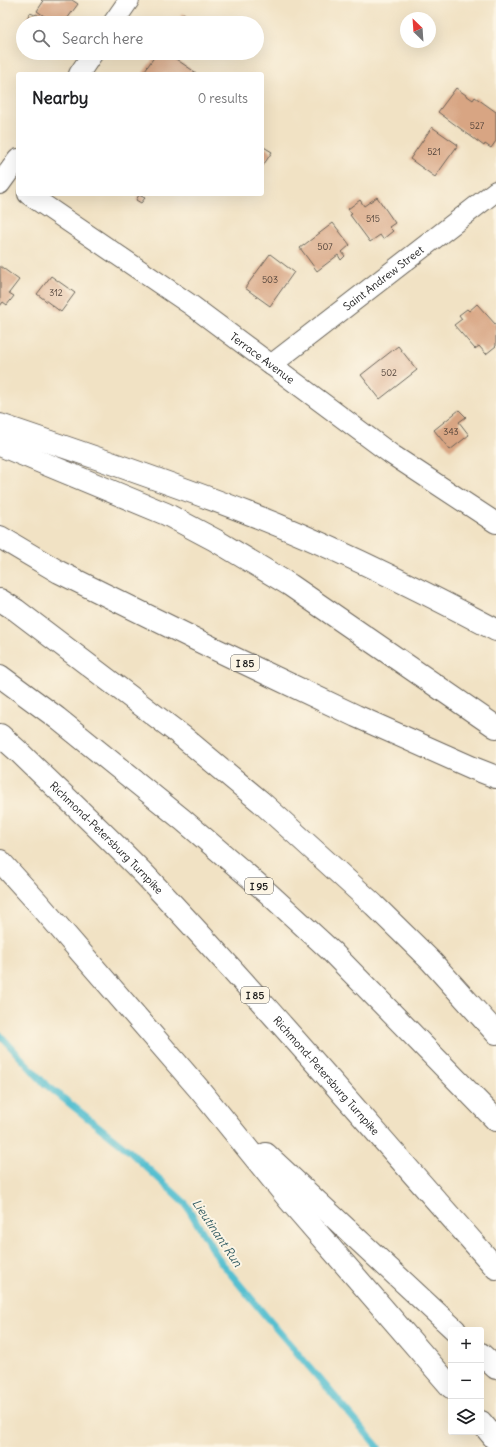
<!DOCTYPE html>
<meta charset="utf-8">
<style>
:root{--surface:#fff;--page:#f6f6f6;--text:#202124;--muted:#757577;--line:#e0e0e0}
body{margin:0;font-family:Delius,sans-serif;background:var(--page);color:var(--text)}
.controls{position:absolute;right:12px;bottom:12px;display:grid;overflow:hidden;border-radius:4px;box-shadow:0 4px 16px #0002}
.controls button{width:36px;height:36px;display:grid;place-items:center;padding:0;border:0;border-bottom:1px solid var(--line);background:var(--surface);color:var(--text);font:20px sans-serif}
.compass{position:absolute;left:400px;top:12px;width:36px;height:36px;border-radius:50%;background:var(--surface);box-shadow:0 4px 16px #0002;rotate:335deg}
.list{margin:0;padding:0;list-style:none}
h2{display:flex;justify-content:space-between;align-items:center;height:52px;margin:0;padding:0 16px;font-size:17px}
h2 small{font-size:13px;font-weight:400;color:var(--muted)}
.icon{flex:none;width:22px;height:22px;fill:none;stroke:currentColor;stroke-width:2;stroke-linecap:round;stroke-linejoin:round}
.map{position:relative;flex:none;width:496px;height:1447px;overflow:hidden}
.search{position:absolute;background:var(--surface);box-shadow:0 4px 16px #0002;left:16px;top:16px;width:248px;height:44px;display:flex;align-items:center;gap:10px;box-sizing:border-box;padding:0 14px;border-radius:22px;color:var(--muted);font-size:15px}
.panel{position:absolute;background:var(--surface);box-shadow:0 4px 16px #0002;left:16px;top:72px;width:248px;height:124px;border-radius:4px}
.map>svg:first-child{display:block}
</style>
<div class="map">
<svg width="496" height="1447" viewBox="0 0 496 1447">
<rect width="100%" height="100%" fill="#fcf5e5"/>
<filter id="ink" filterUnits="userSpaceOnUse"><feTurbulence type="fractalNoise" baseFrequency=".025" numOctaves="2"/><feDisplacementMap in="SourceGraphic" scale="8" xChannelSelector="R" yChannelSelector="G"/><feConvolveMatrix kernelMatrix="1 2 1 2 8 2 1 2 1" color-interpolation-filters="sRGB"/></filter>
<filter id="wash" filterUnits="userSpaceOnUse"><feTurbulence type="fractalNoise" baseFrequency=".012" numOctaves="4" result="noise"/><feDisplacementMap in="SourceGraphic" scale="16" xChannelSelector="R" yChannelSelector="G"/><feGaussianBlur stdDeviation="0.9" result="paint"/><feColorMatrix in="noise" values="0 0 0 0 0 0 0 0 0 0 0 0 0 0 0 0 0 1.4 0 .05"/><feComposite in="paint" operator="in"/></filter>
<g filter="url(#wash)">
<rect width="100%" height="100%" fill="#f1e2c4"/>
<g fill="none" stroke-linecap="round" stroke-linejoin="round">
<!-- stream -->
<path stroke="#54bfd0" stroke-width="7" d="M0 1035 44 1083 128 1150 185 1203 220 1261 269 1320 378 1447"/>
</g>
<g id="blocks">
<!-- building -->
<path fill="#d8a583" d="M41 0H72L78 4 64 23H54L37 11 43 2Z
M30 13 35 15 36 14 51 23H24Z
M183 13 197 23H171L174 19 177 22Z
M157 53H167L195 72 194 74H144L143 73Z
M456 88 473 100 475 97 496 112V141L491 148 485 144 484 146 438 112Z
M432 127 458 145 435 177 410 159Z
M262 146 272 152 262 167Z
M139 195 145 198 141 203 136 200Z
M377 197 395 223 389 227 393 231 383 239 380 235 370 242 350 215 352 214 348 209 360 200 364 206Z
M333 223 350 245 342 252 345 256 341 260 338 255 317 271 300 248Z
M270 254 294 272 270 306 245 288Z
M0 266 19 280 9 293 14 296 7 305 3 302 0 306Z
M51 276 75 293 61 312 37 294Z
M477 304 496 325V346L486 354 479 346 475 349 454 325 462 319 459 315 467 309 469 311Z
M398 346 417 370 380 399 361 375Z
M459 410 466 417 459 422 469 435 450 450 434 430Z"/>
</g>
</g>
<g filter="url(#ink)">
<use href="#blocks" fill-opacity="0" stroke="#676157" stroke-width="1"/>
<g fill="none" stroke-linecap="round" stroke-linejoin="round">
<defs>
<g id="street">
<path d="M113 23 129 0"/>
<path d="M79 74 93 53"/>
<path d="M0 184 18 159"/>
<path id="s1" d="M28 194 191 305 391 454 496 523"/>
<path id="s2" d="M271 365 496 191"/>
</g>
<g id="highway">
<path d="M0 425C83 453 166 481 248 513 333 546 415 587 496 630"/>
<path d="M0 445 166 514 215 540 290 585 496 727"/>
<path d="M0 537 59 572 215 649 356 716 473 768 496 777"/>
<path d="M0 600 16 610 182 736 261 802 374 905 431 961 496 1033"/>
<path d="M0 676 57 718 183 820 268 893 331 951 496 1120"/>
<path id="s3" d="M0 735 19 752C61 793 104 833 145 875 266 1003 379 1137 496 1268"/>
<path d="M0 861 39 904 199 1089 290 1201 451 1387"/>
<path d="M266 1154 455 1330"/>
<path d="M481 1354 496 1368"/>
<path d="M481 1422 496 1440"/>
</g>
</defs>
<!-- street casing -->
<use href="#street" stroke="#676157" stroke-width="22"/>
<!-- highway casing -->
<use href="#highway" stroke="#676157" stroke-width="24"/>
<!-- street -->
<use href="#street" stroke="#fff" stroke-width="20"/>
<!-- highway -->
<use href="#highway" stroke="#fff" stroke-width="22"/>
</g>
</g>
<g text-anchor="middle" stroke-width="4" stroke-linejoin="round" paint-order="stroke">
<!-- number labels -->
<g font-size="9" fill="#4b3e36">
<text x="477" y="129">527</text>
<text x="434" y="155">521</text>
<text x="373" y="222">515</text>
<text x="325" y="250">507</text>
<text x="270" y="283">503</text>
<text x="56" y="296">312</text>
<text x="389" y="376">502</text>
<text x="451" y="435">343</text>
</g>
<!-- shield labels -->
<g fill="#fcf5e5" stroke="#5f5d58" stroke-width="1">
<rect x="231" y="655" width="28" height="16" rx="3"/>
<rect x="245" y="878" width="28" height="16" rx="3"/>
<rect x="241" y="987" width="28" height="16" rx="3"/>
</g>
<g font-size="10" font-weight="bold" fill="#1c1c1c">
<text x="245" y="667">I 85</text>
<text x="259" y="890">I 95</text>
<text x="255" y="999">I 85</text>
</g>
<!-- street labels -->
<g font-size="11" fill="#1c1c1c" stroke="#fcf5e5">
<text dy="4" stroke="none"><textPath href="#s2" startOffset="142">Saint Andrew Street</textPath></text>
<text dy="4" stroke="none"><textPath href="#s1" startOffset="286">Terrace Avenue</textPath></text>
<text dy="4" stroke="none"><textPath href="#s3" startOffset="148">Richmond-Petersburg Turnpike</textPath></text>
<text dy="4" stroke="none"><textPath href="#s3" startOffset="472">Richmond-Petersburg Turnpike</textPath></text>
</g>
<!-- water labels -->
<g font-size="12" font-style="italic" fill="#325d64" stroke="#fcf5e5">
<text transform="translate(217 1233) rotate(56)" y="4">Lieutinant Run</text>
</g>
</g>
</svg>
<div class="controls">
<button>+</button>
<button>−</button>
<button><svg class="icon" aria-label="layers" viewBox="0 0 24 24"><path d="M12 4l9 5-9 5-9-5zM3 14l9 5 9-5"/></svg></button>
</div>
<svg class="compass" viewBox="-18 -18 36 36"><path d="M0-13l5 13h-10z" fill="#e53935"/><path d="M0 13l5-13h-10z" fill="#757577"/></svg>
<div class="search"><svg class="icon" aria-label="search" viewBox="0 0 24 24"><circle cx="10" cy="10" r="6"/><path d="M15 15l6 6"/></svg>Search here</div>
<section class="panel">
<h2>Nearby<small>0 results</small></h2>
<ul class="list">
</ul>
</section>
</div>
